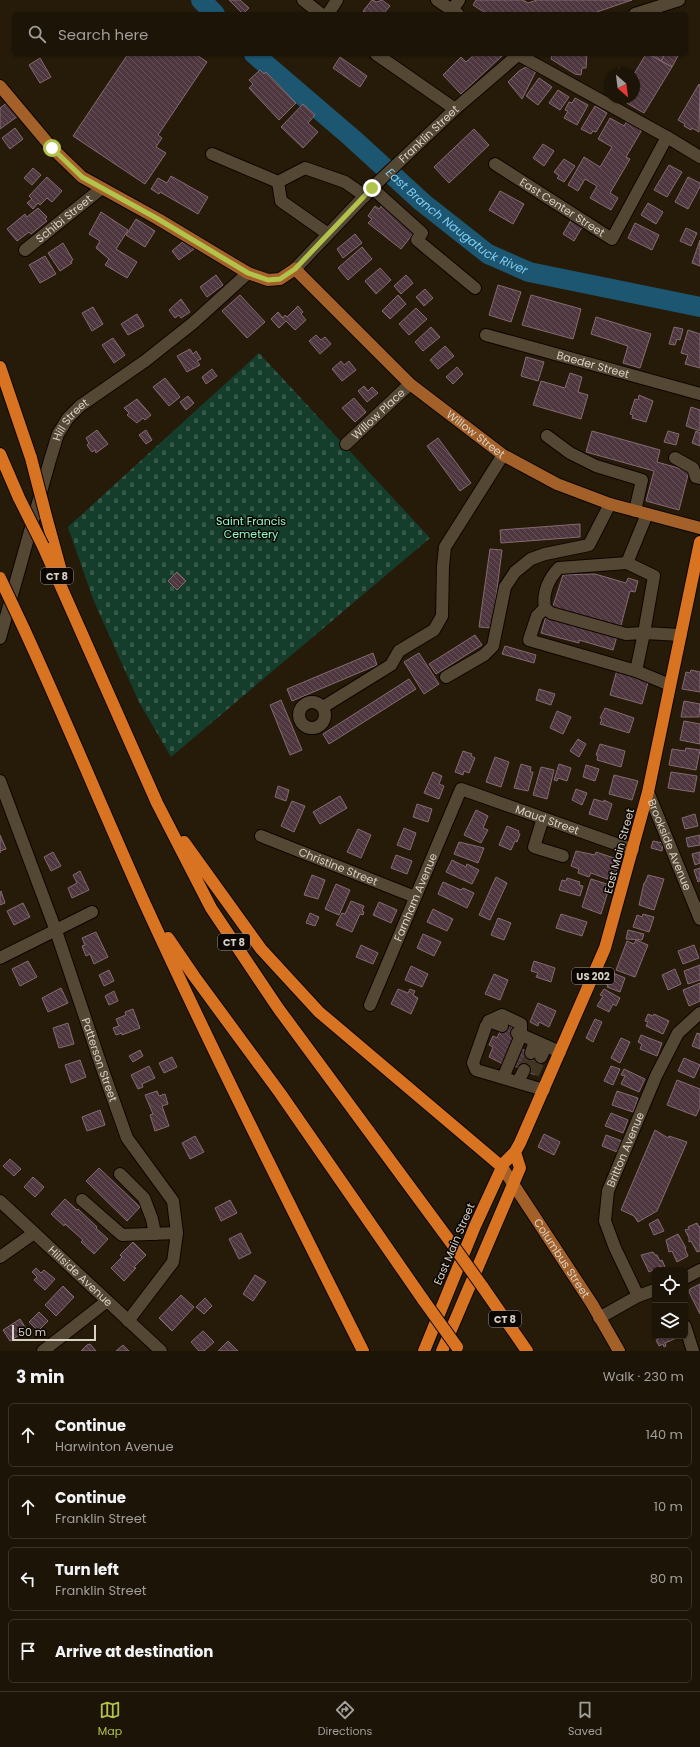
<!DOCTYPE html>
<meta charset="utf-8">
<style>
:root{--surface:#1c1406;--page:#251d10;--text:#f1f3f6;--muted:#a09e9b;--line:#3a3328;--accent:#b2c34c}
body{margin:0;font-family:Poppins,sans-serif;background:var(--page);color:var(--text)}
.controls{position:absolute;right:12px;bottom:12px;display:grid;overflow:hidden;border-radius:6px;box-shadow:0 1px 3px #0004}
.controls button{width:36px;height:36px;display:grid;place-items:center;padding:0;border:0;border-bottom:1px solid var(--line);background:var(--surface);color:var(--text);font:20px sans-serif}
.compass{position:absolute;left:604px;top:68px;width:36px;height:36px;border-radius:50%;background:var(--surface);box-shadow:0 1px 3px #0004;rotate:152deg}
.scale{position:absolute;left:12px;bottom:10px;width:84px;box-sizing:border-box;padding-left:4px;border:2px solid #d8d1c6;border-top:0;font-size:11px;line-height:14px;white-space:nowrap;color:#d8d1c6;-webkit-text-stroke:3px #0b0602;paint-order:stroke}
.stop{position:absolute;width:12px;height:12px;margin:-9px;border:3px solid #b2c34c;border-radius:50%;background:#fff}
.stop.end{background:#b2c34c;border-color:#fff;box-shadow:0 1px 4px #0008}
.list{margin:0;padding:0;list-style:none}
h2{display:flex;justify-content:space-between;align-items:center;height:52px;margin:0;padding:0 16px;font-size:17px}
h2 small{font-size:13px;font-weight:400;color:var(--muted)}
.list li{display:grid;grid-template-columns:26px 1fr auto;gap:12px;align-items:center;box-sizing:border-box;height:64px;margin:0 8px 8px;padding:0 8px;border:1px solid var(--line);border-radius:6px}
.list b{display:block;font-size:15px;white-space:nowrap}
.list p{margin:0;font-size:13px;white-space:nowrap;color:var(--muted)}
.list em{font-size:13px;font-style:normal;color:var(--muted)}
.icon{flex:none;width:22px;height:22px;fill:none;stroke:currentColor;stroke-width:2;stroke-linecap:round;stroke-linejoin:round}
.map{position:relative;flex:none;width:700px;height:1351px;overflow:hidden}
.search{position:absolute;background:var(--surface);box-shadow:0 1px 3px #0004;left:12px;right:12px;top:12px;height:44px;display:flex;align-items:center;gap:10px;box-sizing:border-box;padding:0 14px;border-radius:6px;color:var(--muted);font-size:15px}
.sheet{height:340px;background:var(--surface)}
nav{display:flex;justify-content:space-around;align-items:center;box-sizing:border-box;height:56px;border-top:1px solid var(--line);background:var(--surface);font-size:11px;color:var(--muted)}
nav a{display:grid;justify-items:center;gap:2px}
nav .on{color:var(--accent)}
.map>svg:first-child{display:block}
</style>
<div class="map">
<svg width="700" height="1351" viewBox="0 0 700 1351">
<defs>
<pattern id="cemetery-stones" width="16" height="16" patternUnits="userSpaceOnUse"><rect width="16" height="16" fill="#143d2c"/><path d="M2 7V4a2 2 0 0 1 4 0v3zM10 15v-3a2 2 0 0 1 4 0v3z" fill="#355849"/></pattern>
<pattern id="building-back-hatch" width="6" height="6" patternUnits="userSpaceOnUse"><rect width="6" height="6" fill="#4e373f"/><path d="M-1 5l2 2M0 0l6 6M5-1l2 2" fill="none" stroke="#675359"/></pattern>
</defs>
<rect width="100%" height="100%" fill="#261b08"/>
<!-- cemetery -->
<path fill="url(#cemetery-stones)" d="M259 353 430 538 171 757 139 702 93 599 68 527Z"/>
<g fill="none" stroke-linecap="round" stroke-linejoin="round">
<!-- river -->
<g stroke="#1c5670" stroke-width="20">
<path d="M201 0 215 14"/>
<path id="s1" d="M254 54 352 138 422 202 488 254 529 272 700 307"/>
</g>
</g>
<!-- building -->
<path fill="url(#building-back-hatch)" stroke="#846a73" d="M229 0H240L249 8 243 14Z
M372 0 377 2 382 0 390 6 383 14H365L366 13 363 11Z
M476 0H523L528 3 537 0H632L591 14H487L473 5Z
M128 54H195L207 62 158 135 162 138 156 147 166 153 145 184 73 136Z
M475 54H500L502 56 461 94 443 75 461 57 466 62Z
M587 54 586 68H582L581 75 575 74 551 59 552 55 554 54Z
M646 54H649L672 67 644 113 625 102 627 98H634V86L639 78 634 74Z
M649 54H665L661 61Z
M665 54H679L672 67 661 61Z
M340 57 367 76 360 87 333 68Z
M40 58 51 77 40 83 29 65Z
M526 67 536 71 522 99 508 82 519 71Z
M619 68 629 74H616Z
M260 70 264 74 266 72 296 103 279 120 249 88 253 84 249 80Z
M539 78 552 87 538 105 526 96Z
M699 84 700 85 699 132 692 128 691 130 684 126 685 124 678 120Z
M558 90 569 97 560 110 549 103Z
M575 98 588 105 577 125 564 118 568 111 565 110 569 102 572 103Z
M8 102 18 116 0 129V108Z
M303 104 315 115 308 123 318 132 303 148 281 127Z
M595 106 607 113 596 132 593 131 591 134 581 129Z
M610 118 624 126 628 119 643 128 626 157 630 159 610 193 618 198 611 210 590 198 597 186 585 179 578 191 568 185 584 157 600 167 612 147 598 139Z
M15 128 23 139 10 149 2 138Z
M474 129 489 145 449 183 434 167Z
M543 144 554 151 544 166 533 158Z
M564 159 575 166 564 182 557 178 559 176 554 172Z
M669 165 682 172 667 197 654 190Z
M33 168 41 175 32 185 24 178Z
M171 176 208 197 198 214 160 192 159 194 151 189 158 178 167 183Z
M47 177 62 191 52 202 47 198 40 205 38 203 33 209 27 203 32 199 29 196Z
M688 177 700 183V187L688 209 675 202Z
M500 191 524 204 513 224 489 210Z
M648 203 663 212 656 224 641 215Z
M383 204 416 230 401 249 368 223 372 219 368 216 375 206 379 209Z
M38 208 47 217 45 219 47 221 31 234 29 232 17 241 7 229 25 214 27 217Z
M101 212 128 230 116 249 137 262 127 278 105 265 109 259 96 248 100 241 89 234Z
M136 219 155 231 145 247 126 235Z
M571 220 582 227 574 241 563 234Z
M635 223 659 235 652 250 628 238Z
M686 228 697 233 691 246 680 241Z
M355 234 362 243 343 258 337 249Z
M186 239 194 249 179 260 172 251Z
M700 240V266L692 263Z
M63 243 73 260 71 261 72 263 60 271 48 253Z
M362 247 372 259 348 280 338 268Z
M45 256 56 274 40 283 29 265Z
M380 268 391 280 376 294 365 281Z
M216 275 223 285 207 297 200 287Z
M406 275 413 283 401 294 394 286Z
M498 285 521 292 511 322 489 315Z
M425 289 433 298 424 306 416 297Z
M240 295 265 322 247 338 222 311Z
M398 295 406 304 390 319 382 311Z
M531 295 581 309 573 339 522 325Z
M181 299 190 312 181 318 179 315 175 318 169 310Z
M298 306 303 312 301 314 306 320 295 330 286 321 279 328 271 319 278 312 283 318 285 315 287 317Z
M93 307 103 324 92 331 82 313Z
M416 308 427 319 409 335 399 324Z
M137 314 144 326 128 335 121 324Z
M596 317 651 334 640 368 623 363 628 346 591 334Z
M431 327 440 337 423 351 415 342Z
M674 327 683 329 680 340 677 339 675 345 669 344Z
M688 330 700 334V368L685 364 688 355 681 353Z
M316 335 321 340 325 337 331 344 320 354 309 341Z
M113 338 125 355 114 363 102 345Z
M445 346 454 356 438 369 430 360Z
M190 349 193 354 196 351 201 359 197 361 200 365 187 372 177 356Z
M526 357 544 362 538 381 521 376Z
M341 361 344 365 349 361 356 370 342 381 332 369Z
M457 367 463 374 453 384 446 377Z
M212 369 217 376 206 384 202 377Z
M570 373 582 377 578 392 588 395 581 419 533 405 541 381 565 388Z
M165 378 180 397 169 406 153 387Z
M364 386 368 391 372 387 378 393 367 402 358 391Z
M639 395 653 401 646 422 632 418 633 415 630 414 635 399 638 400Z
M188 396 194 403 186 410 180 402Z
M354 398 366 412 355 422 342 408Z
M137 399 151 415 145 420 143 418 137 423 127 415 129 413 124 408Z
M691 407 700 410V431L686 426Z
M97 430 108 444 96 453 95 450 92 452 87 445 89 443 86 438Z
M146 430 152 440 146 444 139 435Z
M592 431 660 450 657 462 689 471 679 510 646 501 654 471 586 452Z
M668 431 679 434 676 445 664 442Z
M696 431 700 433V446L692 443Z
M438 438 471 483 460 491 427 446Z
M580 524V537L501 543 500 530Z
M490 549 502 550 492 628 479 627Z
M177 572 186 581 177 590 168 581Z
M595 574 626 583 628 578 638 581 635 592 630 591 620 629 552 609 563 575Z
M546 616 617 636 613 650 579 640V643L541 633Z
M475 635 482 645 436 674 429 664Z
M505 646 536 655 534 663 502 654Z
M373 653 377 665 292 701 287 689Z
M419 653 439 684 424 694 404 662Z
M617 670 649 679 642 704 610 695Z
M691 670 700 672V692L682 689 686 672 690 673Z
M409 679 416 689 329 744 323 734Z
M539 689 555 694 551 705 536 700Z
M281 700 302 750 290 755 270 705Z
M684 701 700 704 699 717H681Z
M605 708 634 718 629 733 600 724 602 719 600 718Z
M557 711 571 717 563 734 550 728Z
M684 721 700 724V744L680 740Z
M578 739 586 744 579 757 570 751Z
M600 744 625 751 621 767 597 760 598 756 596 755Z
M686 748 700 750 696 770 669 765 672 749 685 751Z
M463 751 472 754 471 756 475 758 469 773 464 771 463 775 455 772Z
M495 757 509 762 501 787 486 782Z
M521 764 531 767 530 772H533L528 791 514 788Z
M559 764 571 768 567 781 558 778 557 781 554 780Z
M586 765 599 769 595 781 583 777Z
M541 767 554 770 547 799 533 795Z
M433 772 442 776 439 784 444 786 439 799 424 793Z
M671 772 697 776 694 792 668 788Z
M614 775 638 781 632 800 609 794Z
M278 786 289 790 286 801 275 797Z
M576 789 587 793 582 805 572 800Z
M340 796 347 808 320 824 313 812Z
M594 799 604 802V800L612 804 607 820 589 814Z
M292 801 305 806 294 832 281 826Z
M417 804 432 809 428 822 413 817Z
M476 810 488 816 483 828 488 830 481 843 464 835Z
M695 814 698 826 685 829 682 818Z
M507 826 519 831 518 833 520 834 517 842 515 841 511 850 499 845Z
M404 828 416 833 410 850 397 845Z
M358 829 371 835 361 858 347 852Z
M0 835 6 849 0 851V853Z
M700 835V845L688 847 686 838Z
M653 841 663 843 662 851 651 848Z
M459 842 484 848 478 863 454 854Z
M576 851 595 855 596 852 617 859 619 863 613 881 591 873 589 877 578 873 579 869 571 866Z
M53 852 61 866 51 871 44 857Z
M700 852V863L695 865 692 854Z
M396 855 412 861 407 874 391 868Z
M452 860 466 867 467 864 479 870 472 884 446 872Z
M700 868V881L698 882 694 870Z
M80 871 89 890 72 898 68 888 77 883 73 875Z
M312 875 325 880 318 899 304 895Z
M648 875 664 879 654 910 639 905 644 883H645Z
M496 877 507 883 490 920 479 915Z
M567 878 580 882 579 885 583 886 580 896 559 890 562 880 566 881Z
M591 879 610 885 601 914 582 907Z
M443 882 461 890 463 888 474 893 467 908 438 894Z
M336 884 350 890 339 915 325 909Z
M1 891 5 903 0 905V892Z
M351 901 364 906 362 911 364 912 363 915 360 914 352 932 336 925 342 913 345 914Z
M379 902 397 910 391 923 373 915Z
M23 903 30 917 14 925 7 911Z
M433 909 453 919 447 931 427 922Z
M310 913 319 917 315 926 306 923Z
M561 914 587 922 582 936 556 928Z
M643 914 654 917 649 932 633 927 637 915 642 917Z
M498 918 511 923 504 940 491 935Z
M628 930 644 934 642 940 626 939Z
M96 932 108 957 94 964 90 954 86 956 82 946 85 945 82 938Z
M423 934 441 942 434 956 417 948Z
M636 940 648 945 635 977 616 970 627 941 634 944Z
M361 945 378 953 373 964 356 957Z
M694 945 699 958 683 964 678 951Z
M28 961 37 977 20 986 12 969Z
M534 961 555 968 551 982 536 977 538 973 531 971Z
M700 965V980L688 984 684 971Z
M411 966 428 974 422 987 405 980Z
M675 969 681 984 668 990 662 975Z
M109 970 114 981 104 986 99 975Z
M613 973 625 978 620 992 607 987 608 985 606 984 610 974 612 975Z
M494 974 508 980 500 1000 485 994Z
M700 983V1001L689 1006 683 990Z
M61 988 68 1003 48 1012 42 998Z
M398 989 408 993 410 989 415 991 413 995 418 998 411 1014 391 1004Z
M604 989 620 998 616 1006 613 1004 609 1012 597 1006 603 996 600 995Z
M114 991 118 1001 109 1005 105 996Z
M538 1003 556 1011 549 1027 539 1022 538 1026 530 1022Z
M133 1009 140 1028 122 1035V1033L116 1035 113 1028 119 1026 116 1019 126 1015 125 1012Z
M648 1014 653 1016 654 1014 669 1021 663 1034 646 1026 648 1022 645 1021Z
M595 1019 602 1022 593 1042 586 1038Z
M505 1020 520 1026 503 1064 489 1057 493 1047 489 1045 493 1036 497 1038Z
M68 1023 74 1044 59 1048 53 1028Z
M697 1033 700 1034V1049L692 1046Z
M641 1035 662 1043 657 1056 640 1049 642 1044 638 1042Z
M621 1038 630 1042 620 1063 611 1058Z
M517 1047 543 1058 535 1075 510 1064Z
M140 1050 143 1056 133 1062 129 1056Z
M172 1057 177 1067 164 1073 159 1063Z
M684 1058 700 1065 694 1078 678 1071Z
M80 1060 86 1077 71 1083 65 1065Z
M149 1066 155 1078 142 1084 143 1087 138 1089 131 1075Z
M611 1066 620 1069 613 1085 604 1081Z
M624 1069 645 1079 639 1092 621 1084 625 1076 621 1075Z
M677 1080 700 1089V1107L696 1116 667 1105Z
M157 1091 159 1096 165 1094 168 1104 162 1106 169 1126 155 1131 150 1115 153 1114 145 1095Z
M617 1091 638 1098 633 1112 612 1105Z
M100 1110 105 1125 87 1131 82 1117Z
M611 1113 628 1120 623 1133 605 1126Z
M655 1130 668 1138 669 1136 687 1142 657 1211 638 1222 634 1216 621 1210Z
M544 1134 560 1142 554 1155 538 1147Z
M606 1135 622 1141 617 1152 602 1146Z
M195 1136 204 1152 190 1159 182 1143Z
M10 1159 21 1169 14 1176 3 1166Z
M99 1168 140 1207 127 1221 86 1181Z
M33 1177 44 1187 35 1197 24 1187Z
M65 1199 77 1210 78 1209 97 1227 96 1228 108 1239 94 1254 81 1242 83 1240 65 1224 64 1226 51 1214Z
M230 1200 237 1213 221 1221 215 1208Z
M658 1219 664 1231 654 1235 649 1224Z
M697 1223 699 1227 700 1226V1251L697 1252 691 1241 689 1242V1238L685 1230 689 1229 688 1227Z
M241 1233 251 1253 239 1259 229 1239Z
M678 1234 686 1248 685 1249 688 1256 677 1262 672 1251 669 1252 666 1240Z
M133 1242 146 1255 134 1267 136 1268 124 1281 111 1268 122 1257 120 1255Z
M653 1252 655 1255H657L660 1261 662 1260 665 1267 663 1269 661 1266 649 1272 641 1255Z
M36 1268 41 1273 44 1270 55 1279 45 1290 34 1280 37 1277 32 1272Z
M255 1275 266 1282 253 1301 243 1294Z
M700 1284V1314L689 1292 690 1289Z
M63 1286 74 1297 56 1316 45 1305Z
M181 1295 194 1307 172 1331 159 1318Z
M205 1298 212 1306 204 1314 196 1307Z
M39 1312 48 1321 38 1331 29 1322Z
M20 1319 27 1330 10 1341 3 1330Z
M203 1331 214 1342 204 1351H199L191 1342Z
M657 1336H678L679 1337 665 1343 666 1346 664 1347 663 1344 659 1346 656 1340 659 1339Z
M228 1341 238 1351H218Z
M90 1344 96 1351H81L87 1345Z
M123 1345 129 1351H116Z"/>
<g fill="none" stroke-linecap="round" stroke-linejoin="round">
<!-- minor-tunnel -->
<path stroke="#413624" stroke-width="12" stroke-dasharray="12 6" stroke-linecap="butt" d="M524 1070 531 1053
M533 1074 541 1057"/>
<defs>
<g id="minor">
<path d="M303 0 321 14"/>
<path d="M437 0 458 14"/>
<path d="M452 10 459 0"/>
<path d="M328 14 337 0"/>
<path d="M635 14 679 0"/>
<path d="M376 54 455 109"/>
<path d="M517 54 667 137 700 157"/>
<path d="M212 154 278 182 305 168 345 182 365 196"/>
<path id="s2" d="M495 164 612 239 667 137"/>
<path d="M278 182 281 201 328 234"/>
<path d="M372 188 422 233 417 240 475 288"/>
<path id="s3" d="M25 250 102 188"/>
<path id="s4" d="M295 269 375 185 455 109 519 54"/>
<path id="s5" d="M486 335 700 394"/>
<path d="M547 436 570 453 596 466 642 480 635 511"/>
<path id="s6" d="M346 444 410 384"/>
<path d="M675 458 693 468 696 477 700 478"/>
<path d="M647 514 627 563 654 576 644 633 681 635"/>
<path d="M627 563 559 568C549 578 542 593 545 608L551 613 626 634 644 633 636 671"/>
<path d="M545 608 537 616 529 640 636 671 670 685"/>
<path id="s7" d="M0 638 50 460 58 434 68 418 80 406 145 361 193 323 248 273"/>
<path d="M446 677 484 655 493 646 505 587 515 572 531 559 545 554 589 545 610 504"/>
<circle cx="312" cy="715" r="13"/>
<path d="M323 707 391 665 399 651 434 630 442 616 443 566 445 547 503 455"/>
<path id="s8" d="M0 781 56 931 101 1065 127 1138 173 1201 177 1233 173 1262 128 1321"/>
<path id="s9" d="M648 792 700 919"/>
<path d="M543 818 534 847 563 856"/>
<path id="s10" d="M261 836 415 897"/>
<path d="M0 958 92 912"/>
<path id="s11" d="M370 1005 461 789 633 850"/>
<path d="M489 1021 502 1026"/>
<path d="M517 1033 560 1052"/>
<path d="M531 1053 535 1041"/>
<path d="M541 1057 546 1046"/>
<path d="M503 1078 521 1035V1024L502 1015 489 1021 486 1026 473 1063 476 1070 544 1090"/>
<path d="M518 1082 524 1070"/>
<path d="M120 1174 144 1198 152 1219 155 1234"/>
<path d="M82 1200 122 1235 177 1233"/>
<path id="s12" d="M0 1201 161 1351"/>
<path d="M0 1257 34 1233"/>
<path d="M685 1278 700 1270"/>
<path id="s13" d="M638 1296 615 1248 605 1221 608 1191 656 1076 678 1033 700 1013"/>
<path d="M599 1318 638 1296 655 1290"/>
<path d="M685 1326 693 1351"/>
<path d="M43 1351 107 1301"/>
</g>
<g id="major">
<path id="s14" d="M0 86 52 148 82 177 158 219 248 273 268 280 280 279 295 269 410 384 503 455 557 484 610 504 700 528"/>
<path id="s15" d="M502 1167 592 1304 619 1351"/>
</g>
<path id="highway" d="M0 367 31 458
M0 454 19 498
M46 516 61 571
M43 546 157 803 211 908 278 1008 452 1244
M24 629C66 720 104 813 145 904 214 1055 289 1203 363 1351
M184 842 261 949 319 1012 502 1167
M168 938 194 976 280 1093 424 1301
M482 1286 527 1351
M424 1351 475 1226 504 1163 515 1152 520 1143 605 948 648 792 700 542
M442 1351 520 1168 515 1152"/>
</defs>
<!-- minor casing -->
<use href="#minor" stroke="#0e0500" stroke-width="14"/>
<!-- major casing -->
<use href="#major" stroke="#0e0500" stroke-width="14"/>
<!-- highway casing -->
<use href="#highway" stroke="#0e0500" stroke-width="14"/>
<!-- minor -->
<use href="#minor" stroke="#544734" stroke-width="12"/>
<!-- major -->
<use href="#major" stroke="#a36129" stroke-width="12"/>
<!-- highway -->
<use href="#highway" stroke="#d87321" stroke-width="12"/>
<defs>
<path id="highway-bridge" d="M31 458 46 516
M19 498 43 546
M0 578 24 629
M452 1244 482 1286
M424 1301 457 1347"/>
</defs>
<!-- highway-bridge casing -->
<use href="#highway-bridge" stroke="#0e0500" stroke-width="14" stroke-linecap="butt"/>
<!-- highway-bridge -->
<use href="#highway-bridge" stroke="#d87321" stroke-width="12"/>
</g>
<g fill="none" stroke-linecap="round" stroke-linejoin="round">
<!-- route -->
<path stroke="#b2c34c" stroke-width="5" d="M52 148 82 177 158 219 248 273 268 280 280 279 295 269 372 188"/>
</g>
<g text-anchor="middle" stroke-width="3" stroke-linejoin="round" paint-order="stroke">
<!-- shield labels -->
<g fill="#0b0602" stroke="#9a948b" stroke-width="1">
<rect x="41" y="568" width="32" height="16" rx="3"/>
<rect x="218" y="934" width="32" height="16" rx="3"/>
<rect x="572" y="968" width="42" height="16" rx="3"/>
<rect x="489" y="1311" width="32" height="16" rx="3"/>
</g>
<g font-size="10" font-weight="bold" fill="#d8d1c6">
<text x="57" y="580">CT 8</text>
<text x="234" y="946">CT 8</text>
<text x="593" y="980">US 202</text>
<text x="505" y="1323">CT 8</text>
</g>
<!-- street labels -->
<g font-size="11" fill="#d8d1c6" stroke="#0b0602">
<text dy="4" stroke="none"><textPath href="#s4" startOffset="190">Franklin Street</textPath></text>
<text dy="4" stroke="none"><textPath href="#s2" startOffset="80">East Center Street</textPath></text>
<text dy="4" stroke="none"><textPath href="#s3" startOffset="50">Schibi Street</textPath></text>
<text dy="4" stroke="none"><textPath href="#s5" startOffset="111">Baeder Street</textPath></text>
<text dy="4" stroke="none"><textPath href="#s6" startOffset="44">Willow Place</textPath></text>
<text dy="4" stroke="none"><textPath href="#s7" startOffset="231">Hill Street</textPath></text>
<text dy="4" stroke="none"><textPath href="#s14" startOffset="611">Willow Street</textPath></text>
<text dy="4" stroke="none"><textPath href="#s11" startOffset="326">Maud Street</textPath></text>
<text dy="4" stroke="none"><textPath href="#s9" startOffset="57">Brookside Avenue</textPath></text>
<text transform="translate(619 851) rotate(-75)" y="4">East Main Street</text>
<text dy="4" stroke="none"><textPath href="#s10" startOffset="83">Christine Street</textPath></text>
<text dy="4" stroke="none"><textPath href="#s11" startOffset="117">Farnham Avenue</textPath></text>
<text dy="4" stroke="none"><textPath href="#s8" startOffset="296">Patterson Street</textPath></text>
<text dy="4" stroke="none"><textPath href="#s13" startOffset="157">Britton Avenue</textPath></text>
<text transform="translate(454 1244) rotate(-67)" y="4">East Main Street</text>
<text dy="4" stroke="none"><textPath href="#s15" startOffset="109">Columbus Street</textPath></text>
<text dy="4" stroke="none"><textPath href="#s12" startOffset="110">Hillside Avenue</textPath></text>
</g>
<!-- park labels -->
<g font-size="11" fill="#90fac9" stroke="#0b0602">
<text x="251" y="525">Saint Francis<tspan x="251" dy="13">Cemetery</tspan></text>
</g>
<!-- water labels -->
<g font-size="12" font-style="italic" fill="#82ccf1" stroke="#0b0602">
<text dy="4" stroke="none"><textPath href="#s1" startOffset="264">East Branch Naugatuck River</textPath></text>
</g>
</g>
</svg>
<div class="controls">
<button><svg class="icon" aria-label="locate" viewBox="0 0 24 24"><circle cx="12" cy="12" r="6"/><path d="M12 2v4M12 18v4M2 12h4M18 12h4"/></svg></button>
<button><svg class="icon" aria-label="layers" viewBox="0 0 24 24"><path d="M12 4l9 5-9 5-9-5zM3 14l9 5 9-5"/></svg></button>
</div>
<svg class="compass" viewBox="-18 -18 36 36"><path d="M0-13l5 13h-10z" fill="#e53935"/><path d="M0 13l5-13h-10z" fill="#a09e9b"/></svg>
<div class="scale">50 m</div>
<div class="stop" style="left:52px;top:148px"></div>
<div class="stop end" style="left:372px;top:188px"></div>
<div class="search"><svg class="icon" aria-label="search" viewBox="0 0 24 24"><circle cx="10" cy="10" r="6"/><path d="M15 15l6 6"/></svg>Search here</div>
</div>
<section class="sheet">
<h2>3 min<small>Walk · 230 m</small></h2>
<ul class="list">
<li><svg class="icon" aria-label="ahead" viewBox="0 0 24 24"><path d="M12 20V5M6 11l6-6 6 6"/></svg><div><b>Continue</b><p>Harwinton Avenue</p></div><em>140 m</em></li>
<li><svg class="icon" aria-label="ahead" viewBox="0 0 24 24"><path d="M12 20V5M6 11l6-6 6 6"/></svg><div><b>Continue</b><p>Franklin Street</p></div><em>10 m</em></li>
<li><svg class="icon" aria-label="left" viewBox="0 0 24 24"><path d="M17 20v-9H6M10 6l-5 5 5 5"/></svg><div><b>Turn left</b><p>Franklin Street</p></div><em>80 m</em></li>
<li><svg class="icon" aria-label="arrive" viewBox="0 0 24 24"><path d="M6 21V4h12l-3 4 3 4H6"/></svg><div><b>Arrive at destination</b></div></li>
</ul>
</section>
<nav>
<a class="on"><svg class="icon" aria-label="map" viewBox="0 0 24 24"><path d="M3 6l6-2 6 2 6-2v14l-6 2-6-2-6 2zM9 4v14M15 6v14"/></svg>Map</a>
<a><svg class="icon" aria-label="directions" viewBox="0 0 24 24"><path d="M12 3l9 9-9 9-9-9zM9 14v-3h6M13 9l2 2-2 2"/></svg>Directions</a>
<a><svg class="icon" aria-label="saved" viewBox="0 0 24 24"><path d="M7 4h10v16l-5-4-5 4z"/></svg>Saved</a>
</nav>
